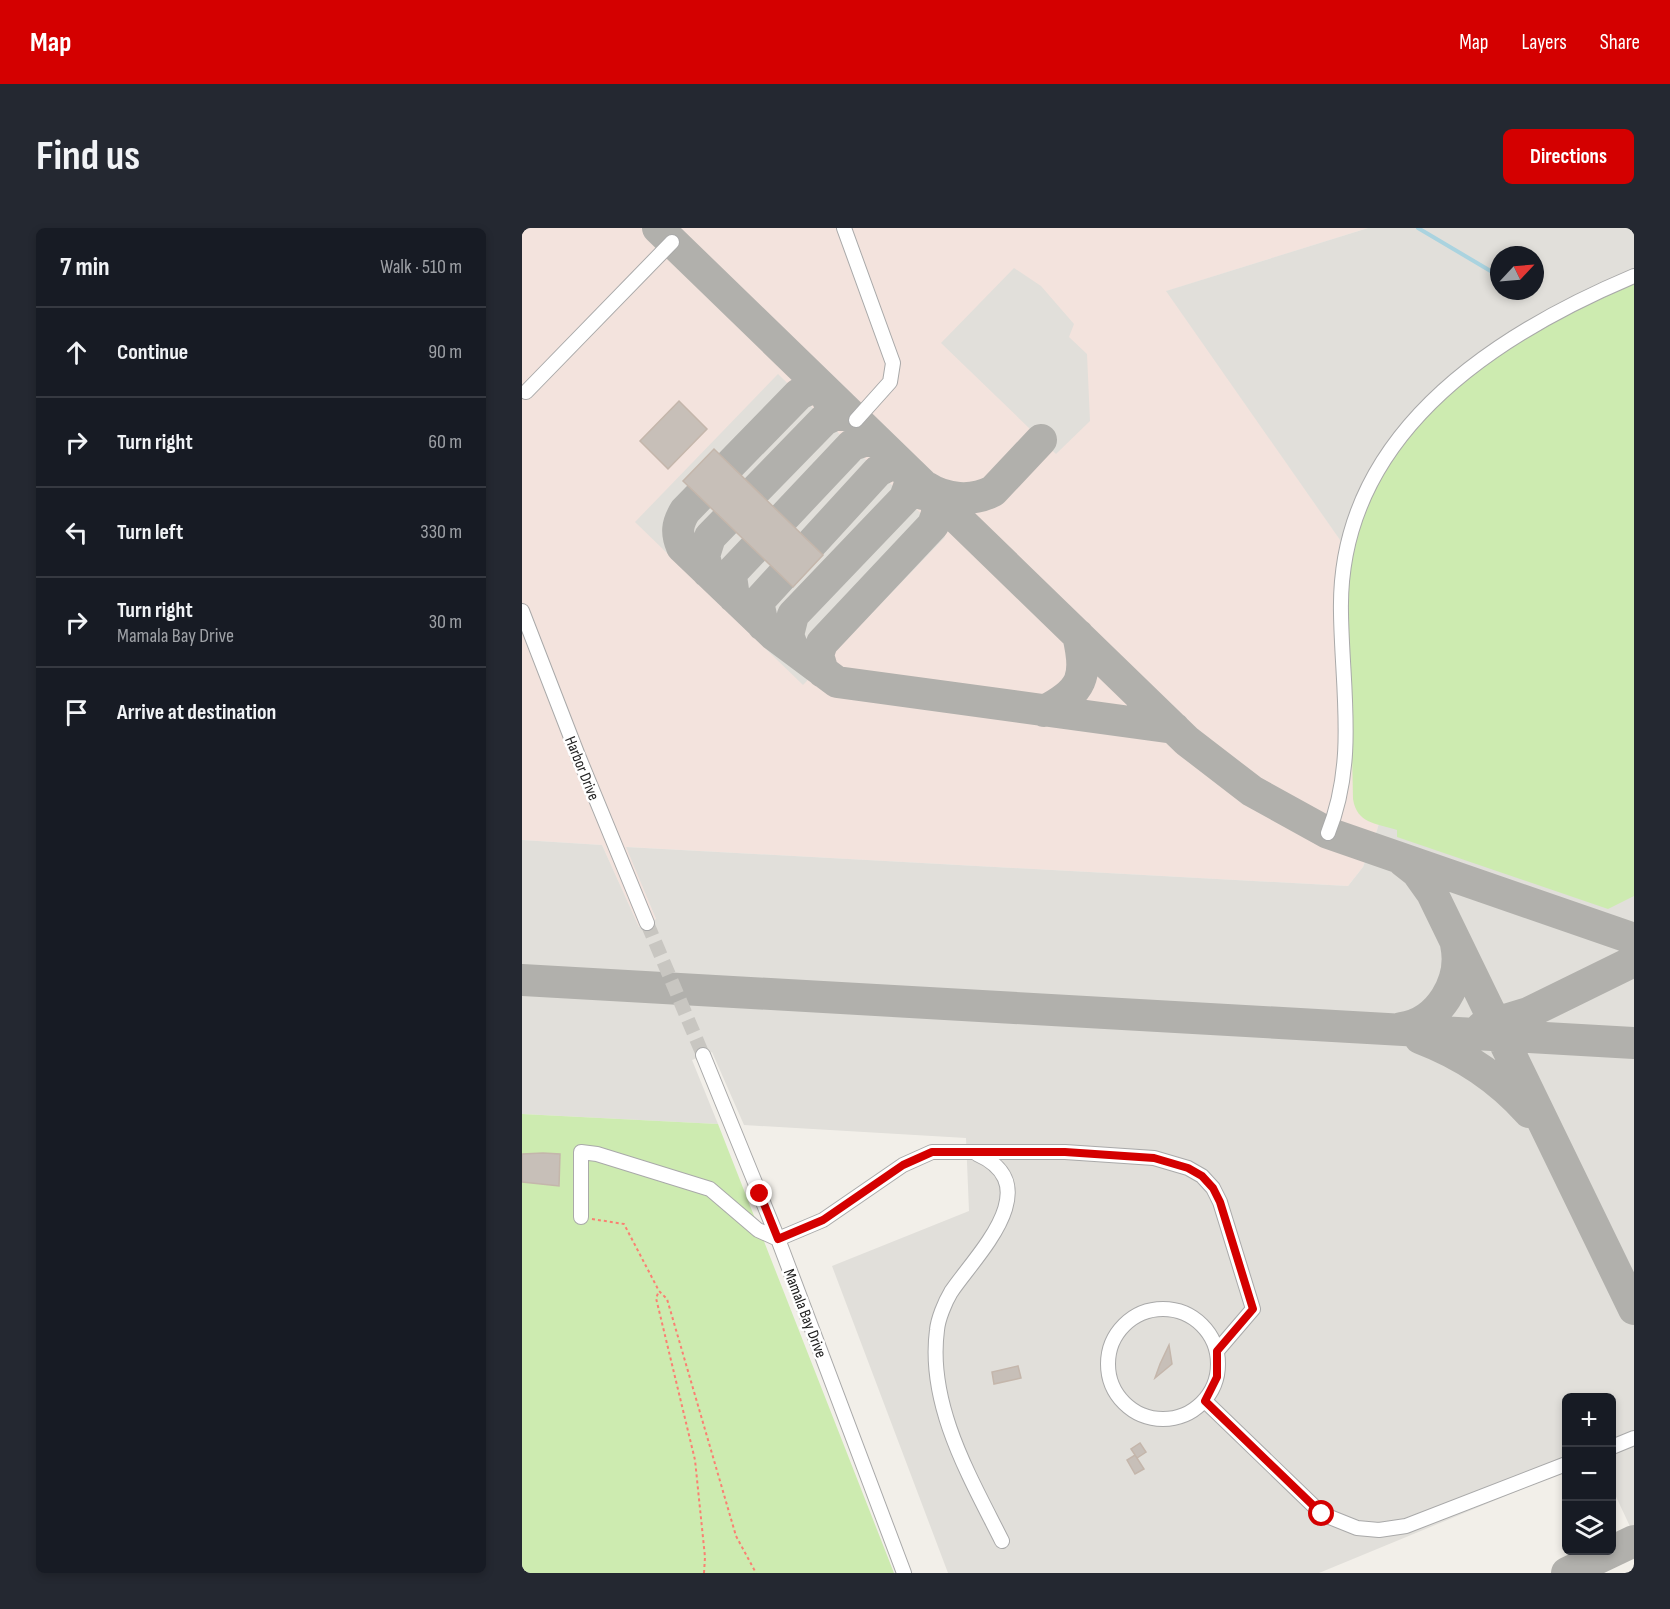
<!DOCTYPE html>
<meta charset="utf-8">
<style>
:root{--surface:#171b24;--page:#242831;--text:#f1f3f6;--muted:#9ea1a6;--line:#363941;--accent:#d40000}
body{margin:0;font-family:"Sofia Sans Condensed",sans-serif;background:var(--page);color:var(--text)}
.controls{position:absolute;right:18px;bottom:18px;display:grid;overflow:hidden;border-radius:9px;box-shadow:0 3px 9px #0003}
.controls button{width:54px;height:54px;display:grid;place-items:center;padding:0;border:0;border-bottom:2px solid var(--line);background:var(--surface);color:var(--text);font:30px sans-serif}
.compass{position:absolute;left:968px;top:18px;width:54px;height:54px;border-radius:50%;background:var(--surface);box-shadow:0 3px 9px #0003;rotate:64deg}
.stop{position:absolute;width:18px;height:18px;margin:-14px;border:4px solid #d40000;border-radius:50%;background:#fff}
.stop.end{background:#d40000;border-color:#fff;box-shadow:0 2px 6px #0008}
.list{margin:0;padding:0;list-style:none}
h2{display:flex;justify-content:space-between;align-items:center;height:78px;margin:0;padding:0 24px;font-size:26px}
h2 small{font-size:20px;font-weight:400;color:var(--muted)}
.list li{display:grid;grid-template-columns:39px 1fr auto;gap:18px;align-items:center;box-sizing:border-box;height:90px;padding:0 24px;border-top:2px solid var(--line)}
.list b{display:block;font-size:22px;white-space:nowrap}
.list p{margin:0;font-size:20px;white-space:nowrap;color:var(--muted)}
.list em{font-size:20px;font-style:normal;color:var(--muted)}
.icon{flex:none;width:33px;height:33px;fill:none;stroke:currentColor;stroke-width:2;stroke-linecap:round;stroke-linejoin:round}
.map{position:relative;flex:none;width:1112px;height:1345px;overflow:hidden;border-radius:9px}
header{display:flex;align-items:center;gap:36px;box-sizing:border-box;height:84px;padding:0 30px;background:var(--accent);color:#fff}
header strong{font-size:28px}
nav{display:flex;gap:33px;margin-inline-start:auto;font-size:21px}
.intro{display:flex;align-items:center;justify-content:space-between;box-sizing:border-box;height:144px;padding:0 36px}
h1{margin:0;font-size:42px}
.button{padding:15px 27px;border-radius:9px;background:var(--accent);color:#fff;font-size:21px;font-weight:700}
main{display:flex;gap:36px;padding:0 36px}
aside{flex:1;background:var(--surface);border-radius:9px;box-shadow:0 3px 9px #0003}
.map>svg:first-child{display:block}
</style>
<header>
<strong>Map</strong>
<nav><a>Map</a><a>Layers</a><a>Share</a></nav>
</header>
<div class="intro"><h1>Find us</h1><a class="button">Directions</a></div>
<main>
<aside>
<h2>7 min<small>Walk · 510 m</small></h2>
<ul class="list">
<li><svg class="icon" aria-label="ahead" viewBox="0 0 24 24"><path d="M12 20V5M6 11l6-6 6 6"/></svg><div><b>Continue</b></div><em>90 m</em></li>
<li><svg class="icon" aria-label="right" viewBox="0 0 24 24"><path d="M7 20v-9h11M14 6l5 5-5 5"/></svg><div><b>Turn right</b></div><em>60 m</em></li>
<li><svg class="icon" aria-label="left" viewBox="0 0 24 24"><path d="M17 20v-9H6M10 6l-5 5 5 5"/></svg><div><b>Turn left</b></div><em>330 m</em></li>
<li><svg class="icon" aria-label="right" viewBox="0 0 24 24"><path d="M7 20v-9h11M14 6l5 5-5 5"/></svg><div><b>Turn right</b><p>Mamala Bay Drive</p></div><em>30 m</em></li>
<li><svg class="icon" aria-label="arrive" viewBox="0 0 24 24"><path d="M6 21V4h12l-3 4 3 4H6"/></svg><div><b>Arrive at destination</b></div></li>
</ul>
</aside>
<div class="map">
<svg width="1112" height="1345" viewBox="0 0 1112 1345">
<rect width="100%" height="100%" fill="#f2efe9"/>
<!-- military -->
<path fill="#f3e3dd" d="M0 0H846L645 63 904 435 855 602 841 639 826 658 105 619 134 691 117 699 80 617 0 612Z"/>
<!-- airport -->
<path fill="#e1dfda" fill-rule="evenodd" d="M846 0H1112V1307L1090 1260V1170H1044V1243L797 1345H426L310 1038 447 983 444 910 222 897 190 824 170 832 196 896 0 886V612L80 617 117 699 134 691 104 619 826 658 841 639 855 602 904 435 644 63ZM977 27H1013V63H977Z
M492 40 519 58 552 96 547 109 565 126 568 193 534 226 419 115Z
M256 146 423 309 281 457 113 294Z"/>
<!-- grass -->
<path fill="#cdebb0" d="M1112 56V668L1086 681 875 609V602C854 595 835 596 831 571 830 522 829 473 827 425 826 397 821 365 827 338 837 286 862 237 895 196 940 141 1046 82 1112 56Z
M0 886 196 896 372 1345H0Z"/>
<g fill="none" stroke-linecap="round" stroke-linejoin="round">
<!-- stream -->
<path stroke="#aad3df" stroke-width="4" d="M896 0 977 48"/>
<!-- taxiway -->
<path stroke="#b1b0ac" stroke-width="32" d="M136 0 665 513 730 563 806 605 1112 711
M307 174 302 162 288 161 277 166 163 283C155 296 154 305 160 319L252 407 315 454 652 500
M404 259C424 272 450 274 471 263L519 212
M186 344 182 328 188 309 302 192 313 187H328
M212 369 209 348 212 342 330 217 342 213H355
M241 397 236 374 356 243 368 237 381 238
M271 421 266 407 271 387 383 270 388 256 386 243
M301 444 296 427 300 415 411 297 416 283 411 267 401 266
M522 483C561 463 566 449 556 407
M881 633 895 644 910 665 1112 1081
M0 752 1112 815
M960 799 1006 785 1112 733
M879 800C917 795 942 753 934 716
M898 810C940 826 977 850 1007 884
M1045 1345 1112 1313"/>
</g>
<!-- building -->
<path fill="#c7bfb8" stroke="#c4b6ab" stroke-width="1.5" d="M157 173 185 201 146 241 118 213Z
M192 221 301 327 271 359 161 253Z
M21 925 38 926 37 958 0 954V926Z
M647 1117 650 1136 633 1150 638 1136Z
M496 1138 499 1150 472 1156 470 1144Z
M618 1215 624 1224 615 1230 609 1221Z
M613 1227 622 1241 613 1246 605 1232Z"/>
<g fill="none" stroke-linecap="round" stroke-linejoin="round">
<!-- minor-tunnel -->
<path stroke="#c8c6c1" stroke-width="14" stroke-dasharray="14 7" stroke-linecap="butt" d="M125 695 181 827"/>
<defs>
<path id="minor" d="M322 0 371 135 368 154 334 192
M4 164 150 14
M0 383 55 525 125 695
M806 605C835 533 820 461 819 385 815 210 967 109 1112 48
M181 827 256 1011 382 1345
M455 926C527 958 453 1028 429 1064 423 1074 416 1091 415 1102 405 1177 448 1249 480 1313
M59 989V924L75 926 188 961 236 1002 256 1011 301 992 381 937 410 924H543L632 930 666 940 680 948 691 960 698 974 731 1081 695 1123
M586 1136a55 55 0 1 1 110 0a55 55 0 1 1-110 0Z
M683 1173 800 1286 835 1300 857 1302 884 1298 1044 1236
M1090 1219 1112 1210"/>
</defs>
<!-- minor casing -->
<use href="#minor" stroke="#a9a9a9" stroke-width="16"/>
<!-- path -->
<path stroke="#fa8072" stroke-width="2" stroke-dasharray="3 3" stroke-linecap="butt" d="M70 991 102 996 137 1063
M182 1345 183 1329 173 1232 134 1070 137 1063 145 1071 214 1308 234 1345"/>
<!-- minor -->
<use href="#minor" stroke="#fff" stroke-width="14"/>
</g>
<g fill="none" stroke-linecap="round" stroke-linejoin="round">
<!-- route -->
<path stroke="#d40000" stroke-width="8" d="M238 966 256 1011 301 992 381 937 410 924H543L632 930 666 940 680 948 691 960 698 974 731 1081 695 1123V1149L683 1173 800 1286"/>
</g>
<g text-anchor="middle" stroke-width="5" stroke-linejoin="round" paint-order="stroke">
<!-- street labels -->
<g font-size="16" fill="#222" stroke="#fff">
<text transform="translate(61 540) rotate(68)" y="6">Harbor Drive</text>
<text transform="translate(284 1085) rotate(69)" y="6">Mamala Bay Drive</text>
</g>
</g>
</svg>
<div class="controls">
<button>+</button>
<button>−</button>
<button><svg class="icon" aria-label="layers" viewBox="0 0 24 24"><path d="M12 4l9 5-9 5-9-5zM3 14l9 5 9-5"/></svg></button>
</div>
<svg class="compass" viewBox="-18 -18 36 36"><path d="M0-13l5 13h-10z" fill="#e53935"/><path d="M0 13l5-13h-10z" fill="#9ea1a6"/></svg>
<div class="stop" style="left:800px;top:1286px"></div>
<div class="stop end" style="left:238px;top:966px"></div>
</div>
</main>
